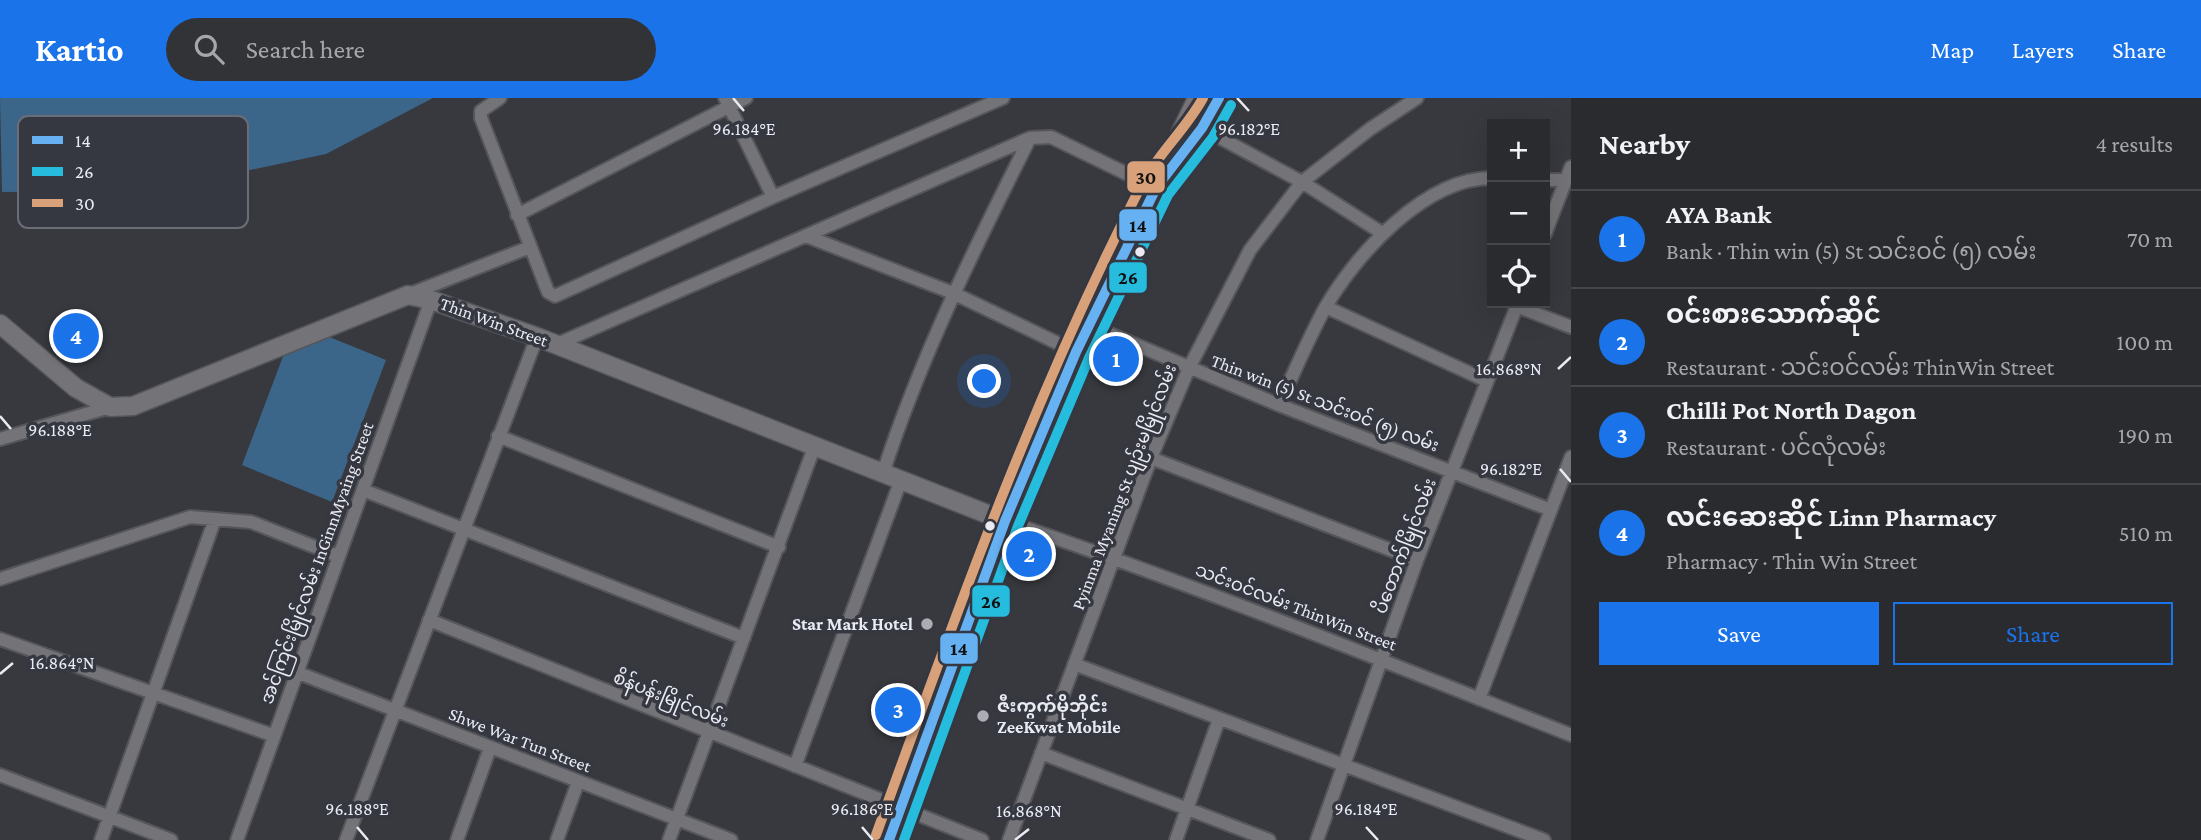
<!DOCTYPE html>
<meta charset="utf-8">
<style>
:root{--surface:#2a2b2e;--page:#323336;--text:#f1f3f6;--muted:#a5a7aa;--line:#46474a;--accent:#1a73e8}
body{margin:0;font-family:"Crimson Pro","Noto Sans Myanmar",serif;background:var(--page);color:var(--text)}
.controls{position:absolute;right:21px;top:21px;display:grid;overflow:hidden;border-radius:0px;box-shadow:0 7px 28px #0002}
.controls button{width:63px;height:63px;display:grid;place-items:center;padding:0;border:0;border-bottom:2px solid var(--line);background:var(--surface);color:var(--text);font:35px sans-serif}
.you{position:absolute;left:985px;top:284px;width:24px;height:24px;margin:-18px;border:5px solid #fff;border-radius:50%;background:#1a73e8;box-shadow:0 0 0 10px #1a73e833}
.badge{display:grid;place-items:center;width:46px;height:46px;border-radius:50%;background:var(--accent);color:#fff;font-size:23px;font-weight:700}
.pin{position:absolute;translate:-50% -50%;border:4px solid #fff;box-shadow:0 2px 7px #0006}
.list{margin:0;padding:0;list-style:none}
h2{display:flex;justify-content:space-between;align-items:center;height:91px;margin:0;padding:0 28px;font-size:30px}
h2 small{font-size:23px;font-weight:400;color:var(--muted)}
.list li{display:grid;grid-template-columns:46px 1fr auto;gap:21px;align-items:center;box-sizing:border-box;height:98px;padding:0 28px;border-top:2px solid var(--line)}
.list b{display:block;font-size:26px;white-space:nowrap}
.list p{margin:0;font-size:23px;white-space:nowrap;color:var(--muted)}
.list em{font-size:23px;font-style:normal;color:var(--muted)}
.actions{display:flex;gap:14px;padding:21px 28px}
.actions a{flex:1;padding:16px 0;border:2px solid var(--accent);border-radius:0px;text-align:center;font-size:24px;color:var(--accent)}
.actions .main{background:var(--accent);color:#fff}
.icon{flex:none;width:38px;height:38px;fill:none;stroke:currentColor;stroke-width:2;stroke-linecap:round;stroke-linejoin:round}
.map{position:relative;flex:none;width:1571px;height:742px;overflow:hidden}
header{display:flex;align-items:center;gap:42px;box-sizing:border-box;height:98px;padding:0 35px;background:var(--accent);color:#fff}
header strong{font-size:33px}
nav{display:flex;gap:38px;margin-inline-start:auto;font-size:24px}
.search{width:490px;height:63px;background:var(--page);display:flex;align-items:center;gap:18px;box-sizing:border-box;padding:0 24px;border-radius:38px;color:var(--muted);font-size:26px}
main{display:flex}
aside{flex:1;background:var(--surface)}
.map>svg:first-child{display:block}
</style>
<header>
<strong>Kartio</strong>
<div class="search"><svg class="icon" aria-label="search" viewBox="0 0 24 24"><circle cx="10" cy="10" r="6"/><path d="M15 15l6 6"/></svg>Search here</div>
<nav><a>Map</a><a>Layers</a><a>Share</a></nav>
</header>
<main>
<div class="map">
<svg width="1571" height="742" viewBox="0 0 1571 742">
<rect width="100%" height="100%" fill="#38393e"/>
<!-- water -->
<path fill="#3b668a" d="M0 0H433L326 56 150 93 2 94Z
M327 238 386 262 332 404 242 367 284 256Z"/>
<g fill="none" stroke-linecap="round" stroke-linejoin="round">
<defs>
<path id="minor" d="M500 0 481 13V20L548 194 555 198 773 99 1003 0
M725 0 773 99
M1202 30 1302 84 1382 135
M1545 82H1566
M517 117 746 0
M1545 136 1571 69
M806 138 953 195 1076 254
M410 196 530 149
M1516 208 1571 229
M1326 209 1487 283
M1089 227 1279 307 1551 412
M555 247 1030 40 1051 39 1156 90
M1279 307C1294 275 1308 241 1325 210 1356 156 1425 80 1492 80
M498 338 779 449
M0 341 110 309
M1151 360 1417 462
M883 375C921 258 975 149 1030 40
M363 392 744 540
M1005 423C1196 487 1383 563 1571 637
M0 481 190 419 251 424 338 458
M429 522 982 742
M0 541 272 637
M1074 566 1544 742
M296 574 731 742
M1479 601 1571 359
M1041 655 1269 742
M795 668 901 382
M0 677 171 742
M101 742 215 421
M237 742 431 202
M346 742 537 239
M457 742 490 650
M557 742 578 684
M669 742 815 347
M1009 742 1151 360 1189 270 1250 152 1302 84 1370 31 1417 0
M1176 742 1219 621
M1317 742 1417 462 1518 205"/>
<path id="secondary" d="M0 226 76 290 110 309 133 308 408 197 431 202 537 239 1005 423"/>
<path id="primary" d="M1175 50 1199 0
M889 742 1005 423 1076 254 1156 90 1202 30 1219 0"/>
</defs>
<!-- minor casing -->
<use href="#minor" stroke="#55565b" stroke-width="16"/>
<!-- secondary casing -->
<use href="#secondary" stroke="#55565b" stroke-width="21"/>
<!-- primary casing -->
<use href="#primary" stroke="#55565b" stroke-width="24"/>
<!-- minor -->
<use href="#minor" stroke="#747478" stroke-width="12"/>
<!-- secondary -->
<use href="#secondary" stroke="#747377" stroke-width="18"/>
<!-- primary -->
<use href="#primary" stroke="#787377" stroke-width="21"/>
<defs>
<path id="bus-1" d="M889 742 1005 423 1076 254 1156 90 1202 30 1219 0"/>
<path id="bus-2" d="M904 742 1018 428 1089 260 1168 97 1213 39 1231 7"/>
<path id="bus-3" d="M876 737C956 516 1034 296 1142 86 1158 56 1186 31 1203 0"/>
</defs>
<!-- bus-1 casing -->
<use href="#bus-1" stroke="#353741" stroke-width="16"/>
<!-- bus-2 casing -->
<use href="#bus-2" stroke="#353741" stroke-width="16"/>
<!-- bus-3 casing -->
<use href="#bus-3" stroke="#353741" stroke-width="16"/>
<!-- bus-1 -->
<use href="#bus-1" stroke="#66b1f2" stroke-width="10"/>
<!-- bus-2 -->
<use href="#bus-2" stroke="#26bcdd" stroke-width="10"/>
<!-- bus-3 -->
<use href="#bus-3" stroke="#d9a179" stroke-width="10"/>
</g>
<!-- ticks -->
<path fill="none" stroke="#eaebf2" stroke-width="2.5" d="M733 0 744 13M1237 0 1249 13M1558 271 1571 259M0 318 11 331M1560 371 1571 384M0 576 13 565M357 729 368 742M862 729 873 742M1366 729 1378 742M1015 742 1029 731"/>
<!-- markers -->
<g fill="#eaebf2" stroke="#353741" stroke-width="2.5">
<circle cx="1140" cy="154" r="6"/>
<circle cx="990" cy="428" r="6"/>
</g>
<g fill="#acadb3" stroke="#353741" stroke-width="2.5">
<circle cx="927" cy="526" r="7"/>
<circle cx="983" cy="618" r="7"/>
</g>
<g text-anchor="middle" stroke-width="7" stroke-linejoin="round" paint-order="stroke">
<!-- street labels -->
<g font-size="18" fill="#eaebf2" stroke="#353741">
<text transform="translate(494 224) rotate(20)" y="6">Thin Win Street</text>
<text transform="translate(1325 305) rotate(21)" y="6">Thin win (5) St သင်းဝင် (၅) လမ်း</text>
<text transform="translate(1124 389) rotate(-69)" y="6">Pyinma Myaning St ပျဉ်းမမြိုင်လမ်း</text>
<text transform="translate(1405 448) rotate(-69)" y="6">ပိတောက်မြိုင်လမ်း</text>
<text transform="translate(317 465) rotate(-70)" y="6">အင်ကြင်းမြိုင်လမ်း InGinnMyaing Street</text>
<text transform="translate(1296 509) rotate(21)" y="6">သင်းဝင်လမ်း ThinWin Street</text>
<text transform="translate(671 601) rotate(22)" y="6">စိန်ပန်းမြိုင်လမ်း</text>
<text transform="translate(520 642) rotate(21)" y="6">Shwe War Tun Street</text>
</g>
<!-- poi labels -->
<g font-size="18" font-weight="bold" fill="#eaebf2" stroke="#353741" text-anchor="end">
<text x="913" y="532">Star Mark Hotel</text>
<text x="997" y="614" text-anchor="start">ဇီးကွက်မိုဘိုင်း<tspan x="997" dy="21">ZeeKwat Mobile</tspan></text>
</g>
</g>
<!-- legend -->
<rect x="18" y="18" width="230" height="112" rx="10" fill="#353741" stroke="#6b6d76" stroke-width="2"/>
<rect x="32" y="38" width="31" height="8" fill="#66b1f2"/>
<rect x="32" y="69" width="31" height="9" fill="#26bcdd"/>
<rect x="32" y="101" width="31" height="8" fill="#d9a179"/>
<g font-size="19" fill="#eaebf2">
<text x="75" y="49">14</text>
<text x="75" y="80">26</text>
<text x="75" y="112">30</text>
</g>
<g font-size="18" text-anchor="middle" fill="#eaebf2" stroke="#353741" stroke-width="7" stroke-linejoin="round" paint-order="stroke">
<text x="744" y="37">96.184°E</text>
<text x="1249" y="37">96.182°E</text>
<text x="1509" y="277">16.868°N</text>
<text x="60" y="338">96.188°E</text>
<text x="1511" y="377">96.182°E</text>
<text x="62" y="571">16.864°N</text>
<text x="357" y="717">96.188°E</text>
<text x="862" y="717">96.186°E</text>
<text x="1366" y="717">96.184°E</text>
<text x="1029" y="719">16.868°N</text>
</g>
<g stroke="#353741" stroke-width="2.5">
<rect x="1126" y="62" width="40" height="34" rx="7" fill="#d9a179"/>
<rect x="1118" y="110" width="40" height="34" rx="7" fill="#66b1f2"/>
<rect x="1108" y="163" width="40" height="33" rx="7" fill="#26bcdd"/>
<rect x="971" y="486" width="40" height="34" rx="7" fill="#26bcdd"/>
<rect x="939" y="534" width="40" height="33" rx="7" fill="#66b1f2"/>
</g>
<g font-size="19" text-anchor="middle" font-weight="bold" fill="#111">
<text x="1146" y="86">30</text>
<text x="1138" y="134">14</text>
<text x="1128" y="186">26</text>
<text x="991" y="510">26</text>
<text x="959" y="557">14</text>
</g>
</svg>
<div class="controls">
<button>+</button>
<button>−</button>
<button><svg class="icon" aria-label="locate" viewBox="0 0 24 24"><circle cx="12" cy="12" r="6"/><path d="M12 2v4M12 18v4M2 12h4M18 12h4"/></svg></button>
</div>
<div class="you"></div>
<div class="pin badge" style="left:1116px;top:261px">1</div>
<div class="pin badge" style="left:1029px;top:456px">2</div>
<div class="pin badge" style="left:898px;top:612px">3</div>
<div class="pin badge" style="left:76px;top:238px">4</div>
</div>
<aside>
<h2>Nearby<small>4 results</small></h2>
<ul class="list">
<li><span class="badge">1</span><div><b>AYA Bank</b><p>Bank · Thin win (5) St သင်းဝင် (၅) လမ်း</p></div><em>70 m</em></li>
<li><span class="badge">2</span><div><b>ဝင်းစားသောက်ဆိုင်</b><p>Restaurant · သင်းဝင်လမ်း ThinWin Street</p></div><em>100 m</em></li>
<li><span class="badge">3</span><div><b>Chilli Pot North Dagon</b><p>Restaurant · ပင်လုံလမ်း</p></div><em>190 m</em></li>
<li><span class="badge">4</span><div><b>လင်းဆေးဆိုင် Linn Pharmacy</b><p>Pharmacy · Thin Win Street</p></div><em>510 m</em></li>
</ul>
<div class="actions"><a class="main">Save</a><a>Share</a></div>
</aside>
</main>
